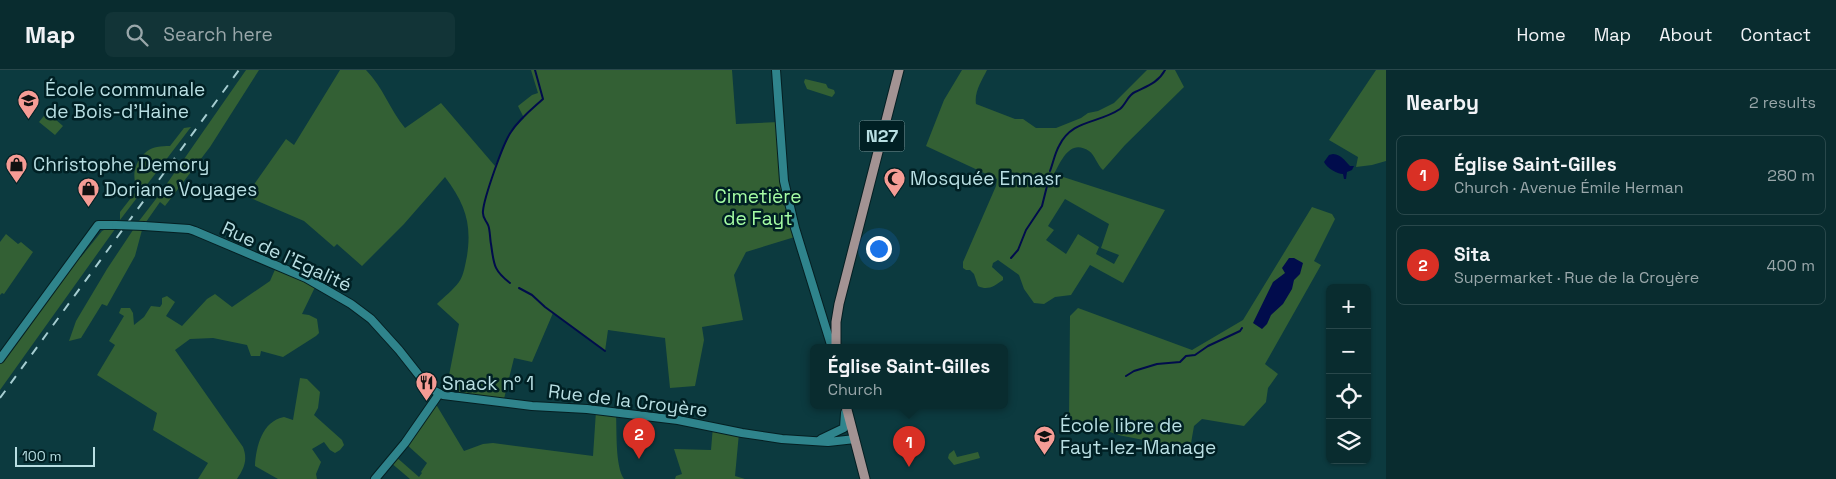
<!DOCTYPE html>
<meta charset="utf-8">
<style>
:root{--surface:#092c2f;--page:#123437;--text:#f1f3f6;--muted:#99a7aa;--line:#29484b;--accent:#d93025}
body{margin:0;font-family:"Space Grotesk",sans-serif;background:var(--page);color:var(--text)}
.controls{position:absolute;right:15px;bottom:15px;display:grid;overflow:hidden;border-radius:8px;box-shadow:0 1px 4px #0004}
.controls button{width:45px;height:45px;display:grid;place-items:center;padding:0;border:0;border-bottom:1px solid var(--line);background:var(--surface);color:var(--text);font:25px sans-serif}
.scale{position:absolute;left:15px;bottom:12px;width:80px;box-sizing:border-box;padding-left:5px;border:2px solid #b9dfe3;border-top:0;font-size:14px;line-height:18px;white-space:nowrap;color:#b9dfe3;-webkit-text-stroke:4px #002024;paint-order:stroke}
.you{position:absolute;left:878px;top:178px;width:18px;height:18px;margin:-12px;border:4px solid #fff;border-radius:50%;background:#1a73e8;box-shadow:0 0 0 8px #1a73e833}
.badge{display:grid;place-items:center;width:32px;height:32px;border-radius:50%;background:var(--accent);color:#fff;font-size:16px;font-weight:700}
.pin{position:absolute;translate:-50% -41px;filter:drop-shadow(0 1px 2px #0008)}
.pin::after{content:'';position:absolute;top:26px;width:18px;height:15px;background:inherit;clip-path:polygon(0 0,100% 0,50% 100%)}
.popup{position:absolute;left:810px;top:274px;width:198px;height:65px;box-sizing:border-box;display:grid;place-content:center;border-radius:8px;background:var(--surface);filter:drop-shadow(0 1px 4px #0005);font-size:16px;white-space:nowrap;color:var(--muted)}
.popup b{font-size:19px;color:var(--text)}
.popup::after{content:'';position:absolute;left:50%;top:100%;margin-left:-10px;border:10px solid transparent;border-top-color:var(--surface)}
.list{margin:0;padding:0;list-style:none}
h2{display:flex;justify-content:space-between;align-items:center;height:65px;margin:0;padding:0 20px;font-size:21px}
h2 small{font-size:16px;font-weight:400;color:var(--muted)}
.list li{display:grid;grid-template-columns:32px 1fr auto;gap:15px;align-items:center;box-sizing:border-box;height:80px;margin:0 10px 10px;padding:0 10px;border:1px solid var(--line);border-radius:8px}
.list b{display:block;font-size:19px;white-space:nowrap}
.list p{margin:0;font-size:16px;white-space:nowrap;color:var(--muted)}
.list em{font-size:16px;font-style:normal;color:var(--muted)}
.icon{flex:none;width:28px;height:28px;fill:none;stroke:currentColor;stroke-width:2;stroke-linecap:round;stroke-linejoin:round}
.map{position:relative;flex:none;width:1386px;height:409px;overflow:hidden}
header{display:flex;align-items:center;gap:30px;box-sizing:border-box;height:70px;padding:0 25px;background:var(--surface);border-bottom:1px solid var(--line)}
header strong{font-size:24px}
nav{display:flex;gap:28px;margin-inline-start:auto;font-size:18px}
.search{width:350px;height:45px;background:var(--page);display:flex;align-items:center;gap:12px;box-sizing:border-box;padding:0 18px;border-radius:8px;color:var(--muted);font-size:19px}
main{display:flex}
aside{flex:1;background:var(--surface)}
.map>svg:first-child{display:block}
</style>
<header>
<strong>Map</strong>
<div class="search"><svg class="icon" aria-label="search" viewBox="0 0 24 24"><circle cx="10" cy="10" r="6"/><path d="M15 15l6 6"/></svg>Search here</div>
<nav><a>Home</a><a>Map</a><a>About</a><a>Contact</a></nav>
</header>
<main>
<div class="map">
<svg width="1386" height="409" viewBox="0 0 1386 409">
<rect width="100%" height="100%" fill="#0c3a3f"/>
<!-- green -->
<path fill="#336034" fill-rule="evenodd" d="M246 0H259L210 77 165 136 160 132 146 152 139 151 159 125Z
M340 0H366C383 17 390 40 405 58L441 33 495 96 510 63 524 48 518 36 532 25 538 23 531 0H732L736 54 779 52 782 100 798 166 746 182 734 205 743 250 702 257 704 270 695 316 670 318 665 268 608 260 605 281 553 243 532 292 514 288 503 333 445 326 459 254 437 234C444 227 453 220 459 212 464 205 465 195 467 186 472 153 465 134 445 107L404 154 362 196 337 174 334 177 304 151 246 126 286 69 294 75Z
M962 0H987C982 10 974 22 976 34L1015 49H1023L1036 58H1056L1081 48 1088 43 1098 41 1114 33 1147 0H1175L1184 17 1125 75 1103 100C1097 95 1095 85 1089 81 1070 68 1061 91 1054 104L1165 140 1123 213 1090 195 1071 225 1055 227 1044 234 1034 233 1024 219 1019 205 998 190 993 193 992 197 1003 207V210C994 216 988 221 978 216L974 204 970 200H966L963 198V192L996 116 997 109 926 76 944 30ZM1065 129 1109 154 1101 178 1119 185 1114 194 1096 184 1099 177 1078 164 1066 184 1046 170 1054 160 1048 156Z
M1376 0H1386V91L1372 95 1356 97 1358 87 1329 70Z
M805 9 826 14 828 18 834 20 835 23 832 27 807 19 804 12Z
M47 42 63 56 55 65 39 52Z
M191 57 120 150V142L138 119C128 103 140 80 157 77 161 76 166 76 170 76L184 58Z
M1312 137 1332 144 1335 149 1314 191 1321 195 1265 294 1278 304 1268 318 1266 332 1244 356 1202 349 1194 356 1190 379 1118 365 1081 351 1069 350 1070 246 1078 238 1192 280 1243 250Z
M108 158 115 159 0 320V289L72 189 81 187 102 161Z
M133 160H142L135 186 107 236 102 234 81 268 69 271 76 251 107 199Z
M6 164 18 174 21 172 33 182 4 224 2 223 0 225V172Z
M277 195 317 213 302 244 309 245 317 249 319 263 316 266 283 287 261 281 260 286H251L247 275 213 268 190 269 175 280 243 377C248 390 244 398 237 409H198L208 393 153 360 157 343 97 305 115 275 109 271 124 246 119 243 121 238H130L133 243 134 255 144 247 151 236 160 237 162 234V228L167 226 175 232 166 246 182 256 207 229 215 224 232 237 270 211Z
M300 308 307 309 320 322 318 338 314 345 342 370 344 375 340 380 335 383 330 380 324 372 312 379 321 392 316 404 317 409H278L255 396C256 377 262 351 284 347L293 350Z
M434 331 464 381 483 374 493 373 593 386 596 341 616 344C617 361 615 396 624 409H410L390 392 395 386 419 407 422 403 421 402 427 393 405 373Z
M713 356 739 363 735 406 745 409H675L676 406 682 404 674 379 711 380Z
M954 380 957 387 978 382 980 388 954 395 948 388 949 384Z"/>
<!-- water -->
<path fill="#010c4c" d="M1333 84C1342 85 1344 90 1350 96H1354L1352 100 1347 102 1346 109H1344L1343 104C1337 104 1327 98 1324 92L1329 85Z
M1289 188H1294L1303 193 1300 204 1294 210 1292 219 1283 234 1271 245 1267 254 1262 259 1253 253 1273 212 1285 203 1282 198Z"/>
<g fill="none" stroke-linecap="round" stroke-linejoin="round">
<!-- stream -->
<path stroke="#010c4c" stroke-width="2" d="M1050 101C1053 93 1055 83 1059 76 1072 49 1098 54 1120 39 1126 34 1128 25 1135 22 1147 16 1158 13 1165 0
M1011 188 1018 180 1026 160 1042 136 1049 108
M510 213C493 200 494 194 491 174 490 170 490 158 488 155 486 150 482 148 483 141 484 128 503 73 511 62 519 49 532 39 543 29L535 0
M519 218 532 225 545 237 605 281
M1126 306 1134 301 1157 294 1180 292 1186 286 1195 285 1208 276 1240 261 1242 258"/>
<defs>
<path id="minor" d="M776 0 784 111 795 158 832 278
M144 156 189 159 195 161 306 208 351 234 371 249 399 280 429 318 443 325 532 336 587 339 678 350 742 363 782 369 828 372 855 369
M0 289 98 155H116
M821 369 844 358 845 343
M375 409 405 373 439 324"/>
<path id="major" d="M836 278V252L839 234 899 0
M846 336 865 409"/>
</defs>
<!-- minor casing -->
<use href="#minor" stroke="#051f22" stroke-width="10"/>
<!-- major casing -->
<use href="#major" stroke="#051f22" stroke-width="11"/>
<!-- minor -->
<use href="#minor" stroke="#2f848c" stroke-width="8"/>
<!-- major -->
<use href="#major" stroke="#a39393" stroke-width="9"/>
<!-- rail -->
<path stroke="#a6cdd1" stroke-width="2" stroke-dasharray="9 9" stroke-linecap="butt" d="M0 328 239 0"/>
<defs>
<path id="minor-bridge" d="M116 155 144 156"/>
</defs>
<!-- minor-bridge casing -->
<use href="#minor-bridge" stroke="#051f22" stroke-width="10" stroke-linecap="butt"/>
<!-- minor-bridge -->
<use href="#minor-bridge" stroke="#2f848c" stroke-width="8"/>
</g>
<!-- icons -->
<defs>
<symbol id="school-pin" viewBox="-11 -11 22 30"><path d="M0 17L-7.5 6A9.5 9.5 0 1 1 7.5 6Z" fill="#f59c95" stroke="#002024"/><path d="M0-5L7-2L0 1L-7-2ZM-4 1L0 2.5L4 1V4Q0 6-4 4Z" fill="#111"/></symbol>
<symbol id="shop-pin" viewBox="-11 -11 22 30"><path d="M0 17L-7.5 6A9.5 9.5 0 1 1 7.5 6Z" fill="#f59c95" stroke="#002024"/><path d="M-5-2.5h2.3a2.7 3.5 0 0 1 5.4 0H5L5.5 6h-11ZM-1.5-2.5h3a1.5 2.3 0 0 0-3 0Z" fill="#111"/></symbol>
<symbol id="mosque-pin" viewBox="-11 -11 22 30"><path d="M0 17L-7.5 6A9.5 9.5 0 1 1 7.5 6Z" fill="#f59c95" stroke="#002024"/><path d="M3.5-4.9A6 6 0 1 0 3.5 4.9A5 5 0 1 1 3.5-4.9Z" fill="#111"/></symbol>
<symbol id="restaurant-pin" viewBox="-11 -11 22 30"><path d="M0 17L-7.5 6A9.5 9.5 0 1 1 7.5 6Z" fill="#f59c95" stroke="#002024"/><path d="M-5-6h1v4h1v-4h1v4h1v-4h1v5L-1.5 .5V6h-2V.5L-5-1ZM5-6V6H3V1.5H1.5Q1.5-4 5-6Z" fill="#111"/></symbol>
</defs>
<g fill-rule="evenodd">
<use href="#school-pin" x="16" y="18" width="25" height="34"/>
<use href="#shop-pin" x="4" y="82" width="25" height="34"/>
<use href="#mosque-pin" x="882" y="96" width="25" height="34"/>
<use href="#shop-pin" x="76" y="106" width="25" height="34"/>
<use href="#restaurant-pin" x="414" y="300" width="25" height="34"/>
<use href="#school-pin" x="1032" y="354" width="25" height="34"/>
</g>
<g text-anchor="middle" stroke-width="5" stroke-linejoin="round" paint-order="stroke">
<!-- shield labels -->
<rect fill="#002024" stroke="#82a6aa" stroke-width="1" x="859.5" y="50.5" width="45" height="31" rx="4"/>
<g font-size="18" font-weight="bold" fill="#b9dfe3">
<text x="882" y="72">N27</text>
</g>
<!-- poi labels -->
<g font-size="19" fill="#b9dfe3" stroke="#002024" text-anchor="start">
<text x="45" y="26">École communale<tspan x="45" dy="22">de Bois-d'Haine</tspan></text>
<text x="33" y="101">Christophe Demory</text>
<text x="910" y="115">Mosquée Ennasr</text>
<text x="104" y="126">Doriane Voyages</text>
<text x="442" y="320">Snack n° 1</text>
<text x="1060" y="362">École libre de<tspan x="1060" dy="22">Fayt-lez-Manage</tspan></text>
</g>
<!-- park labels -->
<g font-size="19" fill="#a5fda4" stroke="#002024">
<text x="758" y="133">Cimetière<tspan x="758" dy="22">de Fayt</tspan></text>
</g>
<!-- street labels -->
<g font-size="19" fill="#b9dfe3" stroke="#002024">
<text transform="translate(287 186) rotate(25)" y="7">Rue de l'Egalité</text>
<text transform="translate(628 330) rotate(7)" y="7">Rue de la Croyère</text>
</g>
</g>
</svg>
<div class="controls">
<button>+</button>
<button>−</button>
<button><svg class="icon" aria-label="locate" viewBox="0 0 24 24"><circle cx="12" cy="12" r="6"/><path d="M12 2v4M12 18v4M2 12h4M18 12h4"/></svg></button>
<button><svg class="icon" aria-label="layers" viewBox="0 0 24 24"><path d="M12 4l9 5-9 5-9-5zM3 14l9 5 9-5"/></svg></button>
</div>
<div class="scale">100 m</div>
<div class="you"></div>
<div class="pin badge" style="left:909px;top:397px">1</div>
<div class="popup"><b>Église Saint-Gilles</b>Church</div>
<div class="pin badge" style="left:639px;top:389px">2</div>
</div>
<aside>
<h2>Nearby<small>2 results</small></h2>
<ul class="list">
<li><span class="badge">1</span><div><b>Église Saint-Gilles</b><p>Church · Avenue Émile Herman</p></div><em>280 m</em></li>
<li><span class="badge">2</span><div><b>Sita</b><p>Supermarket · Rue de la Croyère</p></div><em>400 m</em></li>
</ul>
</aside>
</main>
